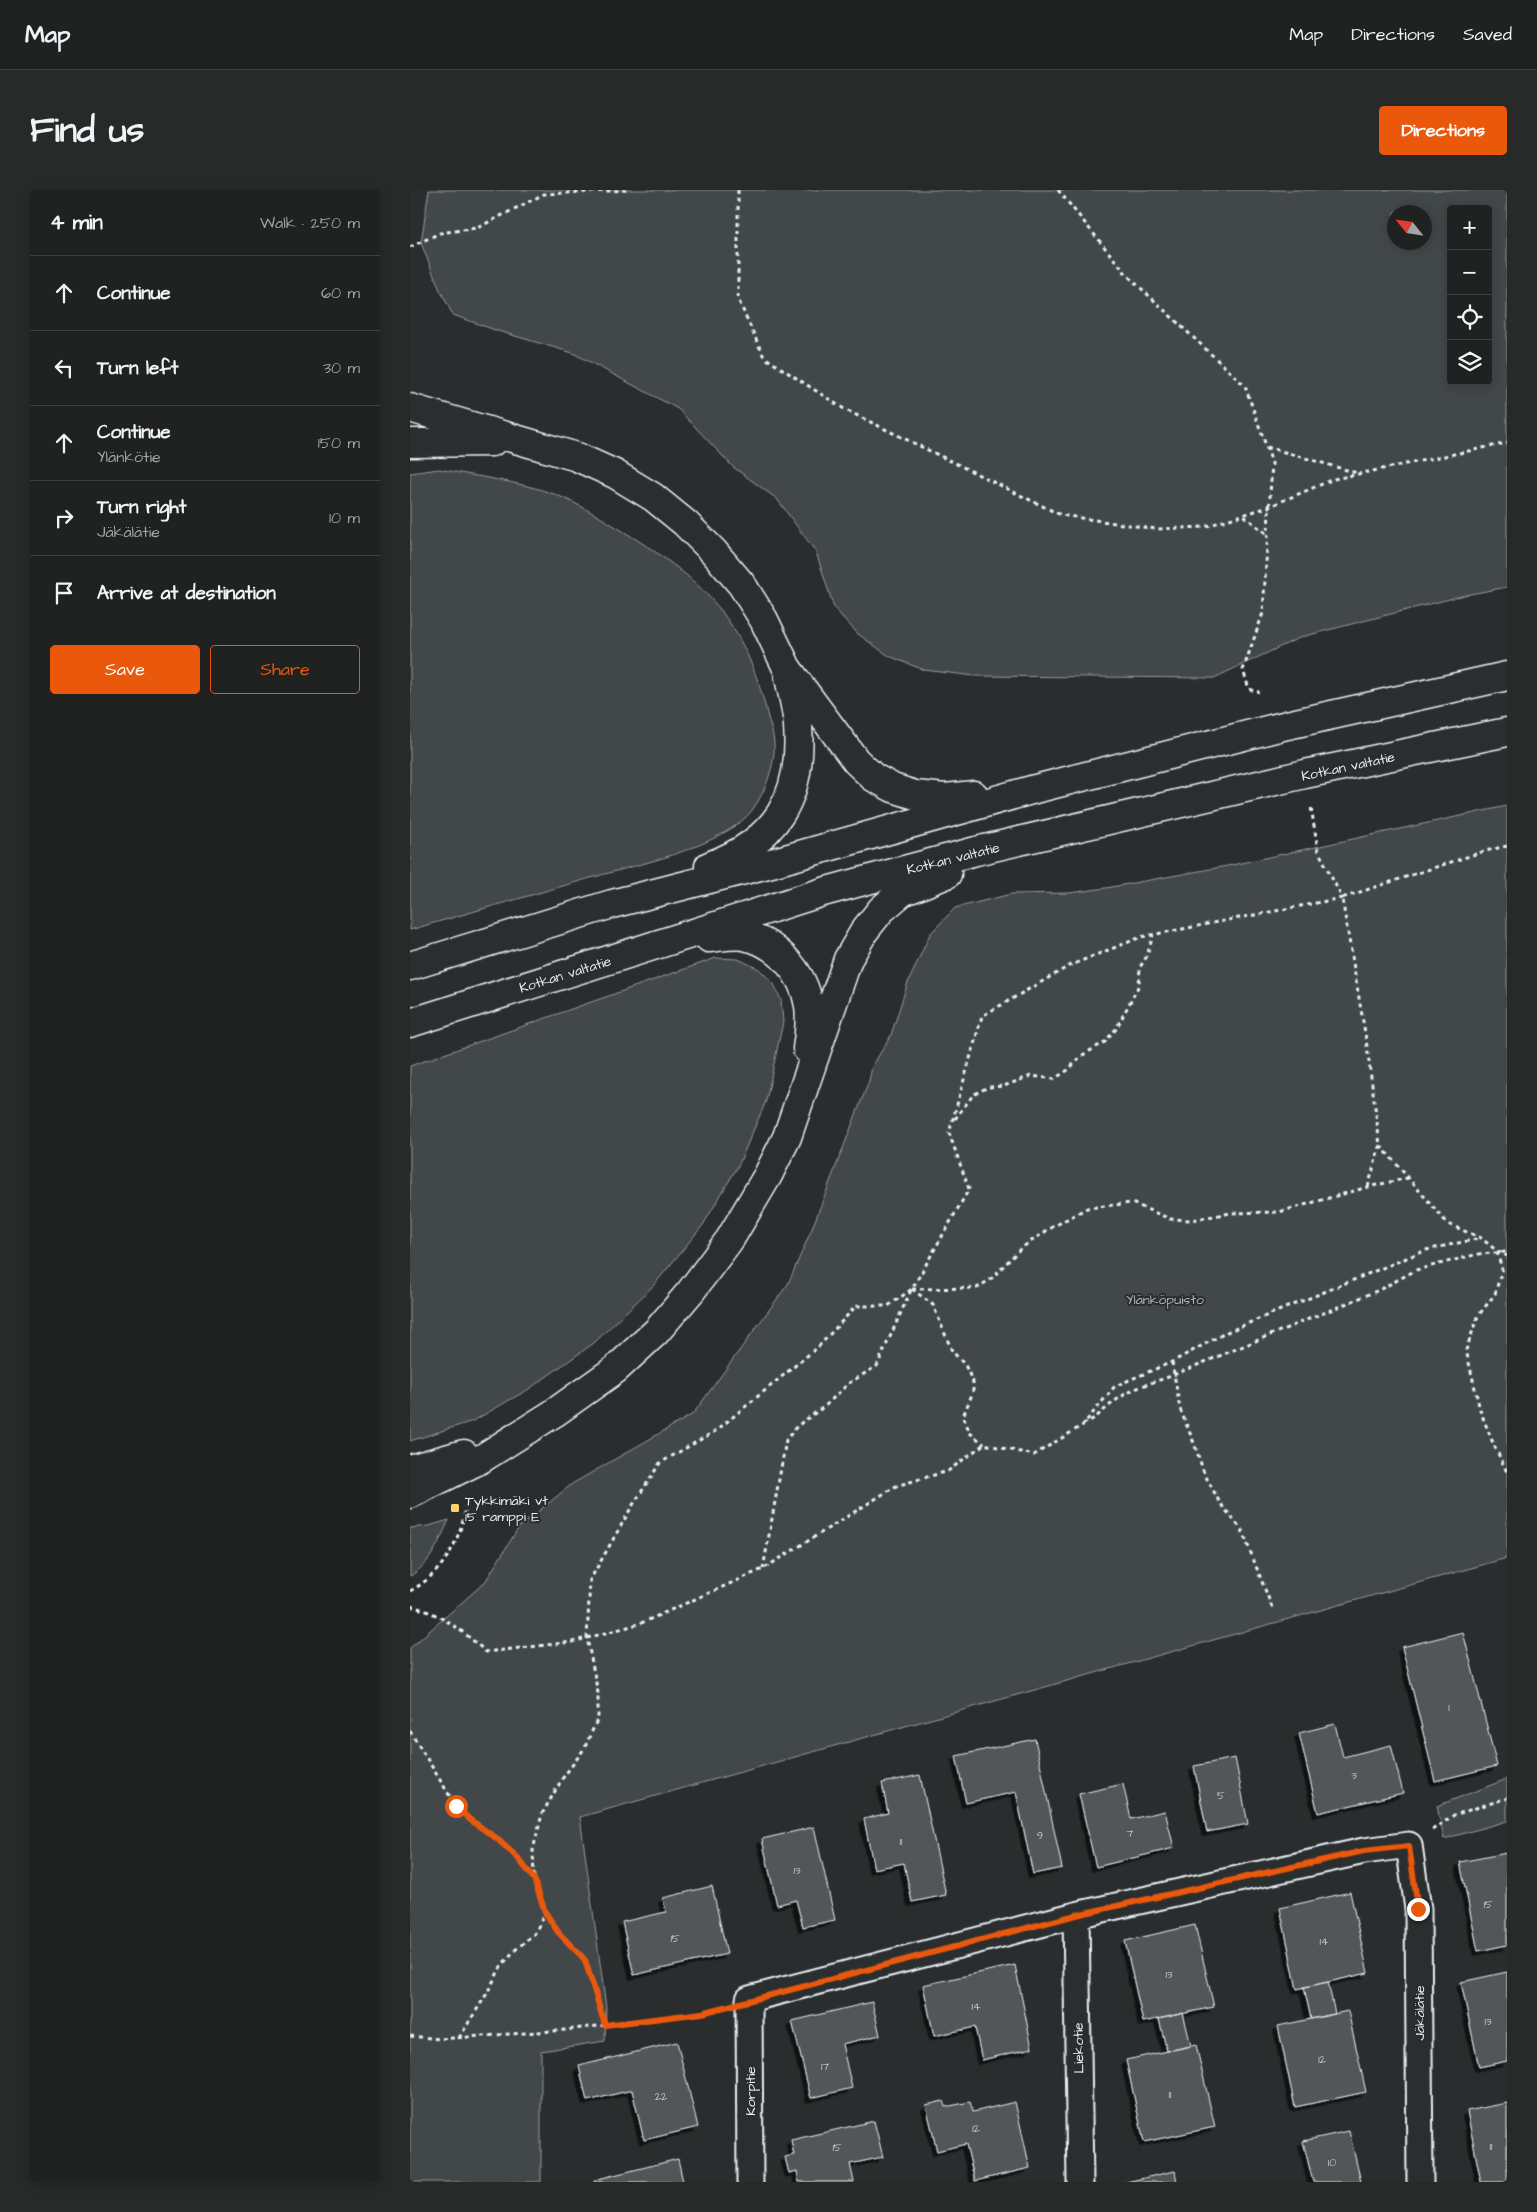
<!DOCTYPE html>
<meta charset="utf-8">
<style>
:root{--surface:#202222;--page:#282a2a;--text:#f1f3f6;--muted:#a2a4a5;--line:#3d3f40;--accent:#ea580c}
body{margin:0;font-family:"Architects Daughter",sans-serif;background:var(--page);color:var(--text)}
.controls{position:absolute;right:15px;top:15px;display:grid;overflow:hidden;border-radius:5px;box-shadow:0 2px 12px #0003}
.controls button{width:45px;height:45px;display:grid;place-items:center;padding:0;border:0;border-bottom:1px solid var(--line);background:var(--surface);color:var(--text);font:25px sans-serif}
.compass{position:absolute;left:977px;top:15px;width:45px;height:45px;border-radius:50%;background:var(--surface);box-shadow:0 2px 12px #0003;rotate:300deg}
.stop{position:absolute;width:15px;height:15px;margin:-11px;border:4px solid #ea580c;border-radius:50%;background:#fff}
.stop.end{background:#ea580c;border-color:#fff;box-shadow:0 1px 5px #0008}
.list{margin:0;padding:0;list-style:none}
h2{display:flex;justify-content:space-between;align-items:center;height:65px;margin:0;padding:0 20px;font-size:21px}
h2 small{font-size:16px;font-weight:400;color:var(--muted)}
.list li{display:grid;grid-template-columns:32px 1fr auto;gap:15px;align-items:center;box-sizing:border-box;height:75px;padding:0 20px;border-top:1px solid var(--line)}
.list b{display:block;font-size:19px;white-space:nowrap}
.list p{margin:0;font-size:16px;white-space:nowrap;color:var(--muted)}
.list em{font-size:16px;font-style:normal;color:var(--muted)}
.actions{display:flex;gap:10px;padding:15px 20px}
.actions a{flex:1;padding:11px 0;border:1px solid var(--accent);border-radius:5px;text-align:center;font-size:18px;color:var(--accent)}
.actions .main{background:var(--accent);color:#fff}
.icon{flex:none;width:28px;height:28px;fill:none;stroke:currentColor;stroke-width:2;stroke-linecap:round;stroke-linejoin:round}
.map{position:relative;flex:none;width:1097px;height:1992px;overflow:hidden;border-radius:5px}
header{display:flex;align-items:center;gap:30px;box-sizing:border-box;height:70px;padding:0 25px;background:var(--surface);border-bottom:1px solid var(--line)}
header strong{font-size:24px}
nav{display:flex;gap:28px;margin-inline-start:auto;font-size:18px}
.intro{display:flex;align-items:center;justify-content:space-between;box-sizing:border-box;height:120px;padding:0 30px}
h1{margin:0;font-size:35px}
.button{padding:12px 22px;border-radius:5px;background:var(--accent);color:#fff;font-size:18px;font-weight:700}
main{display:flex;gap:30px;padding:0 30px}
aside{flex:1;background:var(--surface);border-radius:5px;box-shadow:0 2px 12px #0003}
.map>svg:first-child{display:block}
</style>
<header>
<strong>Map</strong>
<nav><a>Map</a><a>Directions</a><a>Saved</a></nav>
</header>
<div class="intro"><h1>Find us</h1><a class="button">Directions</a></div>
<main>
<aside>
<h2>4 min<small>Walk · 250 m</small></h2>
<ul class="list">
<li><svg class="icon" aria-label="ahead" viewBox="0 0 24 24"><path d="M12 20V5M6 11l6-6 6 6"/></svg><div><b>Continue</b></div><em>60 m</em></li>
<li><svg class="icon" aria-label="left" viewBox="0 0 24 24"><path d="M17 20v-9H6M10 6l-5 5 5 5"/></svg><div><b>Turn left</b></div><em>30 m</em></li>
<li><svg class="icon" aria-label="ahead" viewBox="0 0 24 24"><path d="M12 20V5M6 11l6-6 6 6"/></svg><div><b>Continue</b><p>Ylänkötie</p></div><em>150 m</em></li>
<li><svg class="icon" aria-label="right" viewBox="0 0 24 24"><path d="M7 20v-9h11M14 6l5 5-5 5"/></svg><div><b>Turn right</b><p>Jäkälätie</p></div><em>10 m</em></li>
<li><svg class="icon" aria-label="arrive" viewBox="0 0 24 24"><path d="M6 21V4h12l-3 4 3 4H6"/></svg><div><b>Arrive at destination</b></div></li>
</ul>
<div class="actions"><a class="main">Save</a><a>Share</a></div>
</aside>
<div class="map">
<svg width="1097" height="1992" viewBox="0 0 1097 1992">
<defs>
<filter id="shadow"><feDropShadow dx="-4.5" dy="4.5" stdDeviation="0" flood-color="#0009"/></filter>
</defs>
<rect width="100%" height="100%" fill="#2a2d2e"/>
<filter id="ink" filterUnits="userSpaceOnUse"><feTurbulence type="fractalNoise" baseFrequency=".02" numOctaves="2"/><feDisplacementMap in="SourceGraphic" scale="10" xChannelSelector="R" yChannelSelector="G"/><feConvolveMatrix kernelMatrix="1 2 1 2 8 2 1 2 1" color-interpolation-filters="sRGB"/></filter>
<g filter="url(#ink)">
<!-- green -->
<path fill="#424648" stroke="#959ca0" fill-rule="evenodd" d="M19 0H1097V397L1055 405 891 447 804 488 565 486 514 480 479 466 448 444 424 418 406 362 367 309 323 277 268 219 163 163 88 141 43 125 30 100 11 53ZM1041 19H1078V191H1041ZM984 22H1014V52H984Z
M29 279C67 287 108 291 144 304 170 314 193 329 216 343 296 392 334 431 357 523 359 533 364 544 364 554 366 576 351 614 335 628 299 660 230 674 184 687 122 705 61 722 0 740V283Z
M1097 616V1368L170 1627 196 1817 195 1851 131 1861V1992H0V1458L75 1392 109 1337 162 1294 283 1224 378 1094 401 1041 459 891 462 877 481 845 497 795 520 744 545 718 601 704 659 703 696 698 817 676Z
M306 768 328 769 349 779 364 794 371 810 373 832 356 911 328 976 293 1035 244 1095 184 1153 119 1199 63 1231 0 1251V876Z
M39 1330C29 1351 21 1374 0 1386V1338L19 1336Z
M1097 1589V1631L1034 1649 1027 1616Z"/>
<!-- building -->
<path fill="#535759" stroke="#e8f1f8" filter="url(#shadow)" d="M1053 1442 1087 1576 1025 1591 992 1457Z
M925 1534 933 1567 981 1555 993 1603 908 1623 889 1543Z
M625 1549 652 1678 623 1684 606 1602 556 1613 546 1566Z
M825 1568 838 1634 797 1642 784 1576Z
M510 1585 536 1705 502 1712 494 1673 464 1679 454 1629 478 1623 472 1593Z
M713 1594 721 1629 755 1621 764 1658 686 1677 669 1604Z
M404 1637 425 1730 393 1737 386 1710 367 1715 352 1649Z
M1097 1663V1755L1068 1761 1050 1672Z
M302 1696 317 1764 224 1785 212 1732 256 1722 253 1708Z
M940 1702 958 1783 887 1799 870 1718Z
M785 1735 804 1817 733 1832 715 1751Z
M605 1775 622 1858 572 1870 565 1837 524 1846 513 1795Z
M1097 1782V1871L1069 1877 1051 1792Z
M918 1792 925 1824 901 1829 894 1797Z
M462 1812 470 1845 432 1854 442 1898 401 1908 382 1831Z
M938 1821 956 1902 885 1917 868 1836Z
M773 1823 781 1856 757 1861 749 1829Z
M267 1852 288 1937 234 1950 222 1900 177 1911 169 1876Z
M786 1855 805 1937 734 1952 716 1870Z
M533 1911 535 1917 560 1912 563 1922 605 1912 620 1978 565 1991 556 1954 527 1961 516 1915Z
M1097 1913V1992H1071L1057 1921Z
M464 1931 473 1967 440 1974 444 1992H389L387 1981 379 1983 375 1967 384 1965 381 1950Z
M939 1941 951 1992H903L893 1951Z
M268 1969 273 1992H184V1990Z
M765 1981 767 1992H716Z"/>
<g fill="none" stroke-linecap="round" stroke-linejoin="round">
<defs>
<path id="street" d="M666 1725 670 1992
M340 1992 339 1809 666 1725 954 1661 999 1655 1008 1719 1010 1992"/>
<path id="highway" d="M0 218 167 267 205 284 243 307 275 333 304 362 332 395 354 430 377 478 446 571 463 587 483 598 505 605 535 608 564 605
M0 253 82 252
M299 676C366 651 393 608 388 536 387 520 382 503 379 487
M299 748C310 747 323 744 334 746 367 752 394 783 399 816 401 830 399 845 397 859
M0 776 202 714 354 675 625 599 877 535 1097 486
M0 833 413 702 483 683 566 661 895 584 1097 542
M0 1279 54 1264
M0 1304 71 1269 144 1223 206 1179 246 1142 281 1101 320 1049 358 985 377 947 438 769 455 740 471 720 492 702 537 684"/>
</defs>
<!-- street casing -->
<use href="#street" stroke="#e8f1f8" stroke-width="29"/>
<!-- highway casing -->
<use href="#highway" stroke="#e8f1f8" stroke-width="31"/>
<!-- path -->
<path stroke="#e8f1f8" stroke-width="3" stroke-dasharray="4 4" stroke-linecap="butt" d="M328 0V109L354 167 434 219 651 325 746 339 794 337 858 317 924 289 1097 253
M648 0 718 86 835 196 862 273 853 423 833 480 839 499 849 502
M0 57 30 43 67 38 134 4 220 0
M857 257 947 283
M834 326 857 344
M1097 656 1075 661 932 708 956 849 970 955 1038 1034 1071 1048 1087 1061 1097 1066
M545 929 563 905 578 897 594 896 621 886 644 889 658 880 671 866 695 852 706 839 729 795 730 777 737 766 743 745
M958 997 970 955
M1087 1062 1092 1079 1085 1104 1068 1126 1056 1160 1070 1220 1083 1253 1097 1282
M502 1099 567 1098 581 1089 610 1059 639 1039 677 1018 722 1013 760 1029 782 1030 820 1023 869 1022 958 997 998 988
M502 1099 523 1115 542 1161 555 1175 563 1192V1202L553 1226 560 1243 574 1254
M762 1172 770 1219 784 1253 794 1283 810 1313 832 1340 863 1420
M673 1234C687 1229 694 1219 705 1211 721 1199 737 1194 756 1188L969 1100 1006 1080 1068 1064 1097 1062
M353 1379 376 1250 387 1236 415 1216 439 1193 467 1176 501 1100
M0 1401C35 1382 50 1350 57 1313
M0 1416C31 1423 53 1441 76 1462L162 1452 229 1434 353 1379 486 1296 538 1281 574 1254 624 1265 673 1235 705 1196 762 1172 817 1142 1016 1060 1071 1048
M0 1541 46 1616 59 1629 86 1648 108 1668 124 1689
M1022 1640 1044 1625 1097 1608
M195 1835 175 1769 148 1742 135 1722 124 1689 123 1660 132 1624 152 1589 174 1559 188 1528V1503L177 1448 180 1390 221 1318 250 1273 307 1240 409 1156 446 1116H478L502 1099 559 999 539 943 572 826 661 775 731 747 932 708 908 660 901 617
M0 1846 30 1849 156 1840 292 1823 310 1818
M49 1848 76 1805 92 1775 104 1761 125 1743 135 1723"/>
<!-- street -->
<use href="#street" stroke="#2a2d2e" stroke-width="25"/>
<!-- highway -->
<use href="#highway" stroke="#2a2d2e" stroke-width="28"/>
</g>
</g>
<g fill="none" stroke-linecap="round" stroke-linejoin="round" filter="url(#ink)">
<!-- route -->
<path stroke="#ea580c" stroke-width="6" d="M46 1616 59 1629 86 1648 108 1668 124 1689 135 1722 148 1742 175 1770 195 1835 292 1823 666 1725 954 1661 999 1656 1008 1719"/>
</g>
<!-- markers -->
<rect fill="#ffd166" stroke="#2a2d2e" stroke-width="2" x="40" y="1313" width="10" height="10" rx="2.5"/>
<g text-anchor="middle" stroke-width="4" stroke-linejoin="round" paint-order="stroke">
<!-- number labels -->
<g font-size="11" fill="#c3cad0">
<text x="1039" y="1521">1</text>
<text x="944" y="1589">3</text>
<text x="811" y="1609">5</text>
<text x="720" y="1647">7</text>
<text x="630" y="1649">9</text>
<text x="491" y="1655">11</text>
<text x="387" y="1684">13</text>
<text x="1078" y="1718">15</text>
<text x="265" y="1752">15</text>
<text x="914" y="1755">14</text>
<text x="759" y="1788">13</text>
<text x="566" y="1820">14</text>
<text x="1078" y="1835">13</text>
<text x="912" y="1873">12</text>
<text x="415" y="1880">17</text>
<text x="760" y="1908">11</text>
<text x="251" y="1910">22</text>
<text x="566" y="1942">12</text>
<text x="1081" y="1960">11</text>
<text x="427" y="1961">15</text>
<text x="922" y="1976">10</text>
</g>
<!-- street labels -->
<g font-size="14" fill="#e8f1f8" stroke="#2a2d2e">
<text transform="translate(938 576) rotate(-12)" y="5">Kotkan valtatie</text>
<text transform="translate(543 668) rotate(-14)" y="5">Kotkan valtatie</text>
<text transform="translate(155 784) rotate(-17)" y="5">Kotkan valtatie</text>
<text transform="translate(1009 1823) rotate(-90)" y="5">Jäkälätie</text>
<text transform="translate(668 1858) rotate(-91)" y="5">Liekotie</text>
<text transform="translate(340 1901) rotate(-90)" y="5">Korpitie</text>
</g>
<!-- park labels -->
<g font-size="14" fill="#aeb5ba" stroke="#2a2d2e">
<text x="755" y="1114">Ylänköpuisto</text>
</g>
<!-- poi labels -->
<g font-size="14" fill="#e8f1f8" stroke="#2a2d2e" text-anchor="start">
<text x="55" y="1315">Tykkimäki vt<tspan x="55" dy="16">15 ramppi E</tspan></text>
</g>
</g>
</svg>
<div class="controls">
<button>+</button>
<button>−</button>
<button><svg class="icon" aria-label="locate" viewBox="0 0 24 24"><circle cx="12" cy="12" r="6"/><path d="M12 2v4M12 18v4M2 12h4M18 12h4"/></svg></button>
<button><svg class="icon" aria-label="layers" viewBox="0 0 24 24"><path d="M12 4l9 5-9 5-9-5zM3 14l9 5 9-5"/></svg></button>
</div>
<svg class="compass" viewBox="-18 -18 36 36"><path d="M0-13l5 13h-10z" fill="#e53935"/><path d="M0 13l5-13h-10z" fill="#a2a4a5"/></svg>
<div class="stop" style="left:46px;top:1616px"></div>
<div class="stop end" style="left:1008px;top:1719px"></div>
</div>
</main>
